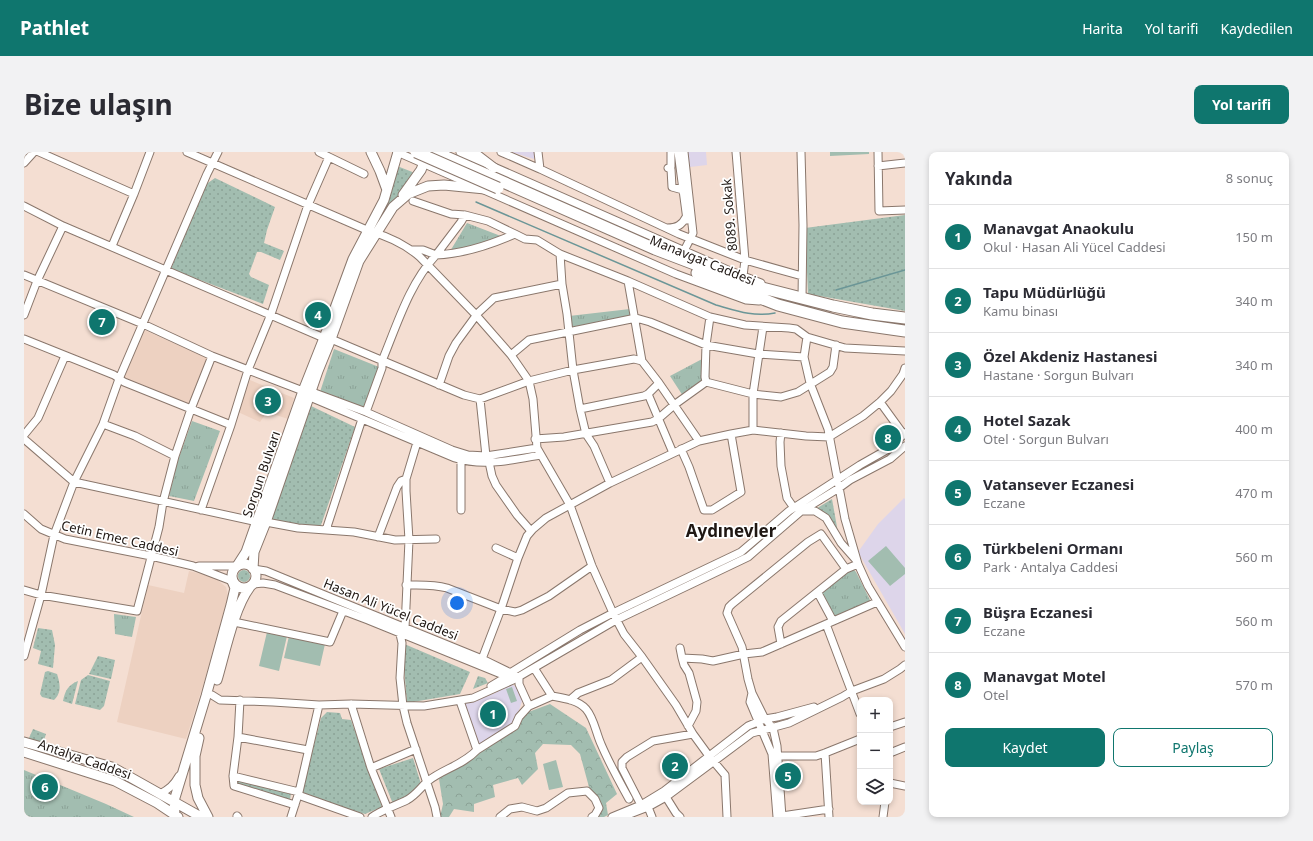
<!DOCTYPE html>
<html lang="tr">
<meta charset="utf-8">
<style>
:root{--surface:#fff;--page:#f2f2f3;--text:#2b2b33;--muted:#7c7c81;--line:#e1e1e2;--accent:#0f766e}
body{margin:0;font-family:"Noto Sans",sans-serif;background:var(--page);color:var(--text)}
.controls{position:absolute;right:12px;bottom:12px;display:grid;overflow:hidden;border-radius:8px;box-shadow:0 2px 6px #0003}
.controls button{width:36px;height:36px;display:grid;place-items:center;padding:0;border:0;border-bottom:1px solid var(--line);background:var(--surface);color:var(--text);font:20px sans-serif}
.you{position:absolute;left:433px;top:451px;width:14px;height:14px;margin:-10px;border:3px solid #fff;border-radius:50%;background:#1a73e8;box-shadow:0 0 0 6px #1a73e833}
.badge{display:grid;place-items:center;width:26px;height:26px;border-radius:50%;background:var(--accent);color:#fff;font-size:13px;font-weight:700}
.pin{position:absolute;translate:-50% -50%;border:2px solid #fff;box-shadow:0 1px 4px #0006}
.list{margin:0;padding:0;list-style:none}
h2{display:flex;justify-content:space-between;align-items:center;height:52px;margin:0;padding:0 16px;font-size:17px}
h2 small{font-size:13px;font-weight:400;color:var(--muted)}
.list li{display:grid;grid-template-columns:26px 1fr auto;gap:12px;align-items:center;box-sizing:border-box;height:64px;padding:0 16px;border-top:1px solid var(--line)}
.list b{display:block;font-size:15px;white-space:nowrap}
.list p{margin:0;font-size:13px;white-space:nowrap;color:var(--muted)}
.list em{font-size:13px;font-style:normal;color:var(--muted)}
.actions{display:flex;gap:8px;padding:12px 16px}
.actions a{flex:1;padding:9px 0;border:1px solid var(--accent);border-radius:8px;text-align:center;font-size:14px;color:var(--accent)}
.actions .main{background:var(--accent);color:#fff}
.icon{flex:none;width:22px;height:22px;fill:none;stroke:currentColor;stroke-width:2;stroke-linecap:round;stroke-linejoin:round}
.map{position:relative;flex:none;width:881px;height:665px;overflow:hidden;border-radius:8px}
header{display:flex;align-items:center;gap:24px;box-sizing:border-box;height:56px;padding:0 20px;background:var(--accent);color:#fff}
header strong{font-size:19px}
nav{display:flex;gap:22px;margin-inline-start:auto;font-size:14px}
.intro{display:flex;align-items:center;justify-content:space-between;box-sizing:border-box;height:96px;padding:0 24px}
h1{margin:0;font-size:28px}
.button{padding:10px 18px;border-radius:8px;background:var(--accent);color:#fff;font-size:14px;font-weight:700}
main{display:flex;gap:24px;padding:0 24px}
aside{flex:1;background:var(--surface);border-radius:8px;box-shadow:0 2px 6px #0003}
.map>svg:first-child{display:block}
</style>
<header>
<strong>Pathlet</strong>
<nav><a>Harita</a><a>Yol tarifi</a><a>Kaydedilen</a></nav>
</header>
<div class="intro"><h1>Bize ulaşın</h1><a class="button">Yol tarifi</a></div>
<main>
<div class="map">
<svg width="881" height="665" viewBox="0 0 881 665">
<defs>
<pattern id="grass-dots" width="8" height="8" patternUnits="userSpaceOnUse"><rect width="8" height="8" fill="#a2bdb0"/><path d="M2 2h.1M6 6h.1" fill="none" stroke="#8ba296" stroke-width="1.8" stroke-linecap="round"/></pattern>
<pattern id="forest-crowns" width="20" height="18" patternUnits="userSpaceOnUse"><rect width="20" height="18" fill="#a2bdb0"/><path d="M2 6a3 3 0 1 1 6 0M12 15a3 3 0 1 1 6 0" fill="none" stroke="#8ba296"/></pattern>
<pattern id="park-tufts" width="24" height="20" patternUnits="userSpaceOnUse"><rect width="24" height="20" fill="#a2bdb0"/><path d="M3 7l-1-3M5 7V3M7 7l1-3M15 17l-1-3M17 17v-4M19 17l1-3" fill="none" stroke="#8ba296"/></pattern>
</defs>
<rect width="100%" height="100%" fill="#f4ded2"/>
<!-- built -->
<path fill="#edd1c1" d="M118 177 183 206 164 253 97 226Z
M226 228 270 246 264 267 243 260 236 270 214 260Z
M165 419 190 425 202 435 204 444 180 530 162 587 93 570 124 433 160 441Z"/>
<!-- education -->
<path fill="#ddd5ea" d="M487 0H510V7Z
M663 0H682L683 13 666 15Z
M880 346 881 347V482L834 400 854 372Z
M486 533H489L492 535 498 549 491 571 455 597 439 552 469 542Z"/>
<!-- grass -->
<path fill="url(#grass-dots)" d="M373 14 391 21 348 80Z
M191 26 251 55 243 78 240 91 260 99 256 108 237 100H233L225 122 227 125 245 133 239 152 147 117 181 33Z
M881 63V159L784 142 781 76Z
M287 254 331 275 296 376 247 368Z
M808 347 815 386 798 362 790 358Z
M214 424a6 6 0 1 1 12 0a6 6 0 1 1-12 0Z
M14 476 28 478 31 493 29 516 14 512 17 499 9 496Z
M378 491 446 520 436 542 383 551Z
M74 504 91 508 87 527 65 522Z
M24 519 33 522C36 531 38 541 30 548L18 545 16 542 21 520Z
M64 523 86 529 80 554 76 558 51 552 57 528Z
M454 524 461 526 464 531 449 537Z
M54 529 48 552 39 549C41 539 44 533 54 529Z
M303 560 316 561 318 567 327 568 358 655 341 662 314 654 278 640 297 566Z
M9 577 22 582 19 591 5 586Z
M389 606 397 632 385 643 369 652 355 617Z
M211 627 267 641 266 648 214 633 211 631Z"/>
<!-- forest -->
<path fill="url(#forest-crowns)" d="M526 552 562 576 593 642 582 651 584 663 580 665H566L577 650 565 635 556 602 547 593 519 592 511 601 514 617 498 633 494 626 469 633 471 645 450 652V660L430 657 425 665H416L419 652 415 627 491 578 499 562Z"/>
<!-- park -->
<path fill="url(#park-tufts)" d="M443 71 482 86 425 101Z
M606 157 607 164 547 176 545 164Z
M310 197 355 215 338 259 296 240Z
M680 206V228L659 244 646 224Z
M168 269 196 279 170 349 145 344 154 308Z
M825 418H830L832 420 847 450 810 465 796 442Z
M90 462 112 465 108 485 91 482Z
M0 618 82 652 110 665H0Z"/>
<!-- pitch -->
<path fill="#a2bdb0" d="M806 0H845V2L806 4Z
M862 394 881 416V422L866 434 844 409Z
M243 480 263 484 255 519 235 514Z
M265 484 301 492 296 514 260 506Z
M488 535 493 549 487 551 482 537Z
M532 608 539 635 525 638 519 612Z"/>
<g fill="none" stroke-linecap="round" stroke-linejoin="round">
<!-- stream -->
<path stroke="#6b9697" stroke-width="1.5" d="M452 50 692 153C713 159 729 165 751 161
M812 138 881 118"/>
<defs>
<path id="minor" d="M15 0 110 42
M163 0 345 79C363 84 382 93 396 105L452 163 487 203 505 229 509 247 513 296 546 353 568 414 589 461 600 482 618 505 652 553 669 582
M373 0 652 122 722 148 735 149
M436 0 704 118 737 131
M477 0 516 17 514 0
M647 0V15L644 16 647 17 648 35 659 38
M654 0 663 68
M660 0 669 81 660 99
M712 0 721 108 719 124
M777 0 779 73 778 147
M854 0 855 59 881 58
M305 5 340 22
M0 11 10 0
M854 14 881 11
M516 17 655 82 721 108 778 124
M389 49 427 62 441 63 464 69 491 82
M0 54 39 74 300 186
M643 76C653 76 658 73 662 65
M88 94 110 42 126 0
M387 98H399L412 103 437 70 441 63
M536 102 538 132 543 162 549 218 556 257 562 282 570 294 586 331
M0 123 119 172 188 204 279 239
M604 129 618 209
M0 163 13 129 39 74
M783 185 821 196 881 199
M0 187 90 223 100 230 207 273
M307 187 440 243 456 247 505 229 549 218 610 207 618 209 635 231 675 289
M487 203 505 188 612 166 626 170 682 193 734 202 780 205
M682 230 681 225 682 193 686 165
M415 233 425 204 432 191 454 161 470 146 538 132
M288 240 342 260 428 298 444 303 462 304 513 296
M624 242 649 301
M286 245 431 306C459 315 488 308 516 303
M456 247 462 304
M856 250 880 283
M556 257 620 244 624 242 635 231
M342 260 358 216V209C373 173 385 132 412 103 439 102 466 93 491 82L501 87 513 88 536 102 604 129 686 165 721 173 765 176 772 177 783 185 780 205 786 231 804 277 821 367 834 412 844 434 881 495
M79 272 111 284 151 304
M729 278V242L739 175
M757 281 756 290 757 314 763 346 770 356
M0 283 14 266 41 204
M0 287 50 330 234 370
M511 287 540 285 628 270 634 267 650 253 682 230 729 242 757 245 774 240 806 220 809 215 812 193
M657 297 665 315 680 358H688L717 340 707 282
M465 310 468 324 472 333 493 363 507 379
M177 358 207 273 224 218 247 162 284 53 305 5 295 0
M437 358V308
M779 359H791L802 366 817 391 832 408
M0 362 17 377 41 387 127 404 169 414 208 429
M242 370 274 376 330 380 371 388 412 387
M302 378 338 267
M354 385 373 335 377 329 382 327
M494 406 503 384 509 377 522 366 586 331 675 289 707 282 729 278 782 284 805 285 839 264 856 250 867 239 879 222 881 216
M175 414H213
M229 417 242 419 303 444 458 507 495 525V532L505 554 528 544
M229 432 239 431 251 433 344 468 477 522 485 526
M382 433C396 433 409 432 423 436L477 457 491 460 498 458 525 444 568 414
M0 438 17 443 113 459 135 375 139 350 151 304 167 257 188 204
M794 441 809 469
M210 470 306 490 319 459
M802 472 836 562
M381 476 385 388 382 339V327L394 287
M376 482 378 491 376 526 379 554 383 571 411 655 413 665
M757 492 754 475 757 469 822 417 834 412
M656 496 658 506
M0 504 17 443 30 383 50 330 79 272 95 227 183 22 194 0
M458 507 477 457 494 406 472 396
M510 516 528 544C539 546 554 548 562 557 570 566 572 581 577 592 585 611 595 629 605 647
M467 534 482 525 486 521 556 478 589 461 717 400 765 359 836 313 866 296 881 281
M728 541 726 550 748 602 753 665
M188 543 196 548 249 550 295 553 327 552 400 554 449 546 489 528 592 468 724 405 776 360 815 336 826 328 866 307 881 294
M216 548 214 585 209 624 210 634 271 653
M546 548 554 541 587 528 618 505
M327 552 347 616 367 665
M664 574 672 559 673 550 665 521 660 513 658 506 678 507 689 509 720 502 738 500 853 450
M866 575 881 570
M214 585 284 598
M453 598 491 574 495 565 505 554
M801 601 805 665
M866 601 881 595
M753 604H792L801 601 836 587
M347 616 392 597
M209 624 275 640
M866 631 881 634
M136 642C145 637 150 633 155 624
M274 643 336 665
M642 645 652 661 656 665
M617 653 598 616V610L603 605 629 589 669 582 685 604 701 623 703 665
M624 655 628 665
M213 664 214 665
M758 664 805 657
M267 665 275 640 295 553
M348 665C359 657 371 654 383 648 392 643 397 635 404 629 419 617 439 613 453 598L436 549
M476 665 486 657 498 655 513 659 522 656 544 641 563 639 571 647 575 656 571 663 568 665
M588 665 617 653 640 639 724 574 741 567 753 565 790 555
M598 665 624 655 642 645 728 581 765 571 818 545 828 539 860 527 876 517 881 513
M758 665 753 594 749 576 741 567 728 541 724 527 718 495 703 461 705 455 708 452 784 390 797 382 822 417
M859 665 861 650"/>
<path id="major" d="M347 0 356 19 363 38
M449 0 470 16
M379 43 397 18 404 0
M208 424a12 12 0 1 1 24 0a12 12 0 1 1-24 0Z
M213 414 222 400 279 239 300 186 329 107 360 48 374 0
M229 417 230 400 242 370 294 219 307 187 335 109 369 55 384 42 404 34 420 33 461 37
M193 528C201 501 210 456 226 435
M175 586 171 604V633L174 646 184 665
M0 590 88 615 177 665
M0 600 91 629 133 651 154 665
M151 663 150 649 182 544 207 453 211 436 208 429"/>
<path id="highway" d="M411 0 631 97 723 132 809 154 848 162 881 166
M673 121 754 153 818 170 881 179"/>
</defs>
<!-- minor casing -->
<use href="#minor" stroke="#8a776c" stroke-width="9"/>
<!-- major casing -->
<use href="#major" stroke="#8a776c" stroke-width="11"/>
<!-- highway casing -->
<use href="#highway" stroke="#8a776c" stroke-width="13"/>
<!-- minor -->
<use href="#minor" stroke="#fff" stroke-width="7"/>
<!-- major -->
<use href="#major" stroke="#fff" stroke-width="9"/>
<!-- highway -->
<use href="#highway" stroke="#fff" stroke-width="11"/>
<defs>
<path id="highway-bridge" d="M392 0 474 36"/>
</defs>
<!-- highway-bridge casing -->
<use href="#highway-bridge" stroke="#8a776c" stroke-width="13" stroke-linecap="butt"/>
<!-- highway-bridge -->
<use href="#highway-bridge" stroke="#fff" stroke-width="11"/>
</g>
<g text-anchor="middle" stroke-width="3.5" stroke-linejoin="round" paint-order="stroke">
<!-- street labels -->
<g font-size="13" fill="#1f1713" stroke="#fff">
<text transform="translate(705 63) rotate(-95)" y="5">8089. Sokak</text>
<text transform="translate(679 108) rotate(22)" y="5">Manavgat Caddesi</text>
<text transform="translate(237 322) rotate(-71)" y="5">Sorgun Bulvarı</text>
<text transform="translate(96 386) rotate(13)" y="5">Cetin Emec Caddesi</text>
<text transform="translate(367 457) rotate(22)" y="5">Hasan Ali Yücel Caddesi</text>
<text transform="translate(61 607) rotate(19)" y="5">Antalya Caddesi</text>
</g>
<!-- district labels -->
<g font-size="17" font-weight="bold" fill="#1f1713" stroke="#fff">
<text x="707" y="385">Aydınevler</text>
</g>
</g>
</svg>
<div class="controls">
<button>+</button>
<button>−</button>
<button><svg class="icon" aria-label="layers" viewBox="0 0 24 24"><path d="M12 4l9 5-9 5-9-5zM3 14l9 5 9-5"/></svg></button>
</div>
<div class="you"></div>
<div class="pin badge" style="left:469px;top:562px">1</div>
<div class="pin badge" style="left:651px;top:614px">2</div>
<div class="pin badge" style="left:244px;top:249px">3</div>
<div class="pin badge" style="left:294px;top:163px">4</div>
<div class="pin badge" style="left:764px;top:624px">5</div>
<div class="pin badge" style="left:21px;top:635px">6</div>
<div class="pin badge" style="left:78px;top:170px">7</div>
<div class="pin badge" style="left:864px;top:286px">8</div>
</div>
<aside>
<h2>Yakında<small>8 sonuç</small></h2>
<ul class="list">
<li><span class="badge">1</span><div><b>Manavgat Anaokulu</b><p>Okul · Hasan Ali Yücel Caddesi</p></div><em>150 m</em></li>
<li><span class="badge">2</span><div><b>Tapu Müdürlüğü</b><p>Kamu binası</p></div><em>340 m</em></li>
<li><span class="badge">3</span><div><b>Özel Akdeniz Hastanesi</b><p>Hastane · Sorgun Bulvarı</p></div><em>340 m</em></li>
<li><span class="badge">4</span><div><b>Hotel Sazak</b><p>Otel · Sorgun Bulvarı</p></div><em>400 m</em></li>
<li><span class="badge">5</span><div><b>Vatansever Eczanesi</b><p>Eczane</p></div><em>470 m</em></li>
<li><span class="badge">6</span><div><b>Türkbeleni Ormanı</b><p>Park · Antalya Caddesi</p></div><em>560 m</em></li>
<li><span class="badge">7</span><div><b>Büşra Eczanesi</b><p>Eczane</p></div><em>560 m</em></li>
<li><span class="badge">8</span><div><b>Manavgat Motel</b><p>Otel</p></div><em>570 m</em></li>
</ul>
<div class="actions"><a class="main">Kaydet</a><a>Paylaş</a></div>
</aside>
</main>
